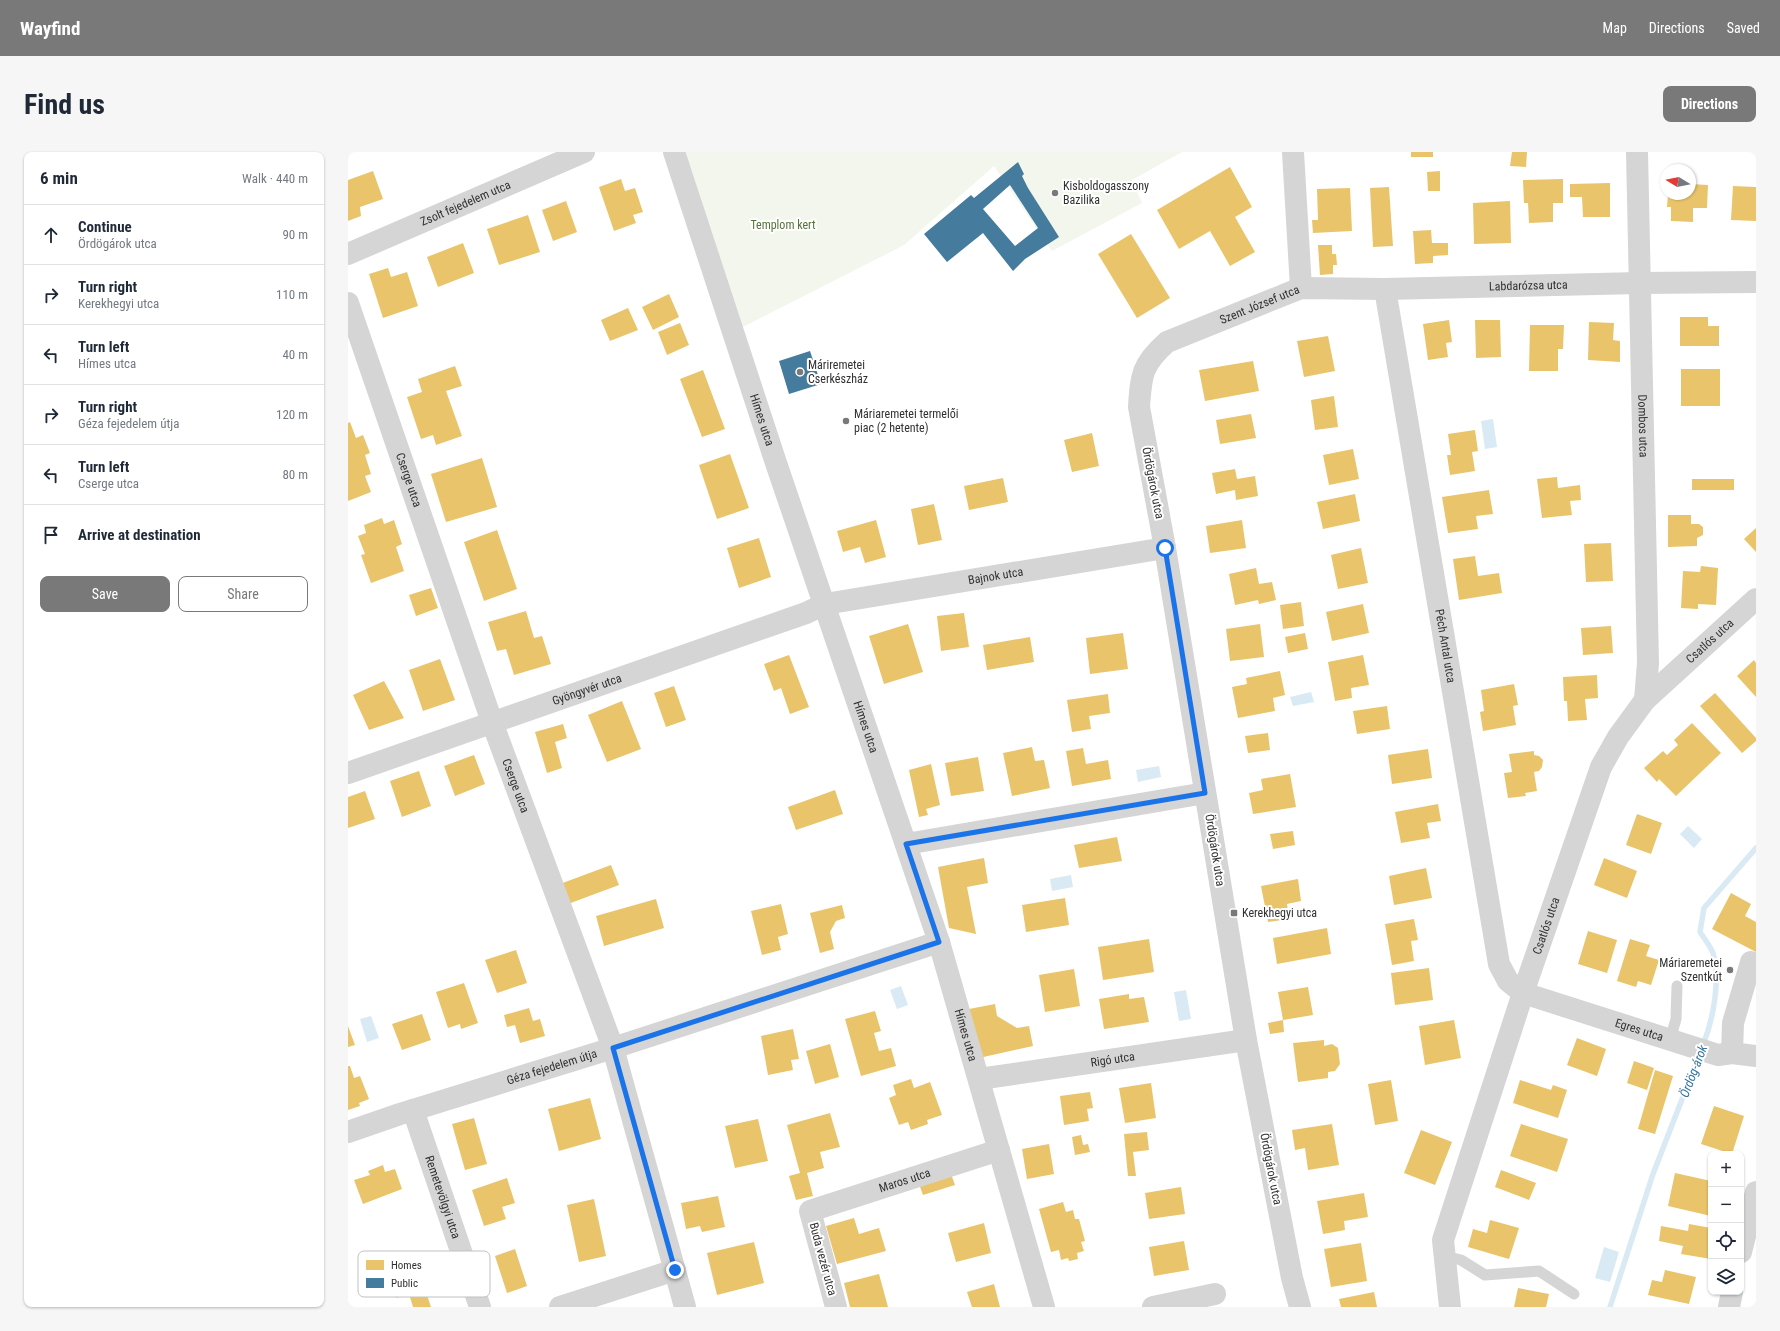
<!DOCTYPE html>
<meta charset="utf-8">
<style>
:root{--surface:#fff;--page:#f6f6f7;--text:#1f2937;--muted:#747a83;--line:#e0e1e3;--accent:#797979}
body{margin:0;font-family:"Roboto Condensed",sans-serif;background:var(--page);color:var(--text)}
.controls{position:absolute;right:12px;bottom:12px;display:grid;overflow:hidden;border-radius:8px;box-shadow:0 1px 3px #0004}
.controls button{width:36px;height:36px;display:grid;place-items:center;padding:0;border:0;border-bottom:1px solid var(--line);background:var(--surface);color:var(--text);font:20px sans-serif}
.compass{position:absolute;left:1312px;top:12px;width:36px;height:36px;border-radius:50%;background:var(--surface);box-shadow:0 1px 3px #0004;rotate:280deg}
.stop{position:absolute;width:12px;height:12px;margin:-9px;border:3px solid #1a73e8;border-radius:50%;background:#fff}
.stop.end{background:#1a73e8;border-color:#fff;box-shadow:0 1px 4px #0008}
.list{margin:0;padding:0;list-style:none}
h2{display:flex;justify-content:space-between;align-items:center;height:52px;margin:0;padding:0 16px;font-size:17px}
h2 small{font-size:13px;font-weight:400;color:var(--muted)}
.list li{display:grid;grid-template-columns:26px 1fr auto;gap:12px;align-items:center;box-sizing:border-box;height:60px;padding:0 16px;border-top:1px solid var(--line)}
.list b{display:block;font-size:15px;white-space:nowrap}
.list p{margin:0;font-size:13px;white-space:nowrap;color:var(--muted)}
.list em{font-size:13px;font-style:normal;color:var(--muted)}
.actions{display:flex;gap:8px;padding:12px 16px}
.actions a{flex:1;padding:9px 0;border:1px solid var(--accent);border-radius:8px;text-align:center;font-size:14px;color:var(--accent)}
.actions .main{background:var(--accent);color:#fff}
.icon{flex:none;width:22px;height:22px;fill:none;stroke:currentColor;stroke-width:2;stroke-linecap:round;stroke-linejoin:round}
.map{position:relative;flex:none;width:1408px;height:1155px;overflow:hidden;border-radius:8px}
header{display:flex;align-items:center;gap:24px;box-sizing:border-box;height:56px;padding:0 20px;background:var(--accent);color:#fff}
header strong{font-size:19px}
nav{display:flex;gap:22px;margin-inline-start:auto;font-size:14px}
.intro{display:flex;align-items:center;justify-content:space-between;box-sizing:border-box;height:96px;padding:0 24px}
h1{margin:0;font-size:28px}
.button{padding:10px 18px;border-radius:8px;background:var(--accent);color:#fff;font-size:14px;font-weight:700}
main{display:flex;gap:24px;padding:0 24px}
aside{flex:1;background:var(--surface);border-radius:8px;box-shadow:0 1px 3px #0004}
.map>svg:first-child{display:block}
</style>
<header>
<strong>Wayfind</strong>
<nav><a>Map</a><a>Directions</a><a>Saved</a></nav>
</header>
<div class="intro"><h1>Find us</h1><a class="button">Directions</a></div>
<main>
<aside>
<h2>6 min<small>Walk · 440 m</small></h2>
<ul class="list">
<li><svg class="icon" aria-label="ahead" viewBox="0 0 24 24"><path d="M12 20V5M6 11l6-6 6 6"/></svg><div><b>Continue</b><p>Ördögárok utca</p></div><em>90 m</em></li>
<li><svg class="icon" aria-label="right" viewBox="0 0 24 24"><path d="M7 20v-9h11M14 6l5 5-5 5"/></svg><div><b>Turn right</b><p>Kerekhegyi utca</p></div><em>110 m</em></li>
<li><svg class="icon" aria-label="left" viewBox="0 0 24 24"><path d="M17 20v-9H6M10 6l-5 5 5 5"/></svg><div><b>Turn left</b><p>Hímes utca</p></div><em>40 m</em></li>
<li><svg class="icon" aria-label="right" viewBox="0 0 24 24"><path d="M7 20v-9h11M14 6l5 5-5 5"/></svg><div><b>Turn right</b><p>Géza fejedelem útja</p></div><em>120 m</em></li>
<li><svg class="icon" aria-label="left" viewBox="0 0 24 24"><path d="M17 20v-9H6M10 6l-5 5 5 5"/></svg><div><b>Turn left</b><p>Cserge utca</p></div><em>80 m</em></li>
<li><svg class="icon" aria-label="arrive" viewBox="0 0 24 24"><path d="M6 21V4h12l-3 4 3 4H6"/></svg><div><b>Arrive at destination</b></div></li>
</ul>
<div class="actions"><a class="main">Save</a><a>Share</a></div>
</aside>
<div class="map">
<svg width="1408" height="1155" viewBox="0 0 1408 1155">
<rect width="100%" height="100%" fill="#fff"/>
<!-- green -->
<path fill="#f2f6ed" d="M333 0H834L784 28 794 51 704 99 646 14 556 93 393 176Z"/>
<!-- water -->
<path fill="#d9eaf4" d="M1145 267 1149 295 1137 297 1133 269Z
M963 540 966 550 945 554 942 545Z
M811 614 813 625 790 630 788 618Z
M1340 674 1354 687 1346 696 1332 682Z
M723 723 725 735 704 739 702 727Z
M553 834 560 853 549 857 542 838Z
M838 838 843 867 831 869 826 840Z
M23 864 31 886 19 890 12 867Z
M1256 1095 1271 1100 1262 1130 1247 1126Z"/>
<!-- homes -->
<path fill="#e9c46a" d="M1063 0H1085V5H1063Z
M1164 0H1179L1178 15 1162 14Z
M882 15 904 55 887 65 907 100 882 114 862 79 831 97 809 58Z
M25 19 35 47 12 55 13 64 0 69V28Z
M1092 19V39H1080L1079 20Z
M273 27 277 39 287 36 295 60 285 63 288 71 266 79 251 35Z
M1215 27V51H1205V70L1181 71 1180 51H1176L1175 28Z
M1262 31V65H1235L1234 45H1222V32Z
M1342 32 1360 33 1359 56H1345V70L1323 69V55H1319L1320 42H1342Z
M1385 34 1408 35V69L1383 68Z
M1041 35 1045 94 1025 95 1022 36Z
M1002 36 1004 79 965 81 964 68H970L969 37Z
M218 49 229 80 205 89 194 58Z
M1162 49 1163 91 1126 92 1125 51Z
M180 63 192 100 151 113 139 77Z
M1083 78 1084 91H1100V103L1085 104V111L1067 112 1065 79Z
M783 82 822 146 789 166 750 102Z
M115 91 126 121 90 135 79 105Z
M970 93H984V102H988L989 113H985V122L972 123Z
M40 116 43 125 59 120 70 154 35 166 21 122Z
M321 142 331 165 305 178 294 155Z
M280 156 290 178 262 189 253 168Z
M1332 165H1360V174H1371V194H1332Z
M1101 168 1104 190 1098 191 1100 205 1080 208 1075 172Z
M1127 168H1152L1153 205 1128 206Z
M1241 170 1266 171 1265 188 1272 189V210L1240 208Z
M332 171 341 193 319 203 310 180Z
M1182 173H1216L1215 197H1210V219H1181Z
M980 184 987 219 956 225 949 189Z
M905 209 911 239 857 249 851 218Z
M107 214 114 234 98 239 114 284 88 293 85 283 73 287 59 245 74 240 70 227Z
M1333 217H1372V254H1333Z
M355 218 377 277 354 285 332 227Z
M986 244 990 275 967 278 963 248Z
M903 262 908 286 872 292 868 268Z
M2 270 8 286 15 283 22 301 17 303 23 322 17 324 23 340 0 349V271Z
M1127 278 1130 299 1124 300 1127 319 1102 323 1099 303H1103L1100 282Z
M744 281 751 314 724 320 716 288Z
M1005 297 1011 327 981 333 975 303Z
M382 302 401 356 369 367 351 313Z
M134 306 149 355 98 370 83 322Z
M887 317 889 327 907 324 910 344 888 348 887 338 868 342 864 321Z
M1209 325 1210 336 1232 333 1233 348 1222 349 1224 363 1194 366 1189 327Z
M655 326 660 350 621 358 616 334Z
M1344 327H1386V338H1344Z
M1141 338 1145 362 1128 364 1130 377 1100 381 1094 345Z
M1007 342 1012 369 975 377 969 350Z
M586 352 594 388 570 393 563 357Z
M1320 363H1343V372H1351L1355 375V383L1349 386V394L1320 395Z
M34 366 36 372 46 368 54 392 48 395 56 419 23 431 13 403 17 402 10 384 18 381 16 373Z
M528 368 538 405 517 411 512 395 495 400 489 379Z
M894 368 898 396 862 401 858 374Z
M1408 376V400L1396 387Z
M149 378 169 437 136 449 116 390Z
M411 386 423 425 391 436 379 396Z
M1263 391 1265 429 1238 430 1236 392Z
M1013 396 1020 431 990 437 983 403Z
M1127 404 1130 424 1151 421 1154 441 1111 448 1105 407Z
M1353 414 1370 416 1368 453 1350 452V457L1333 456 1335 419 1352 420Z
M908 416 911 432 924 430 928 448 911 452 910 448 887 453 881 422Z
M83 436 90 456 68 464 61 443Z
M953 450 956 474 935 477 932 453Z
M1015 452 1021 481 984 489 978 460Z
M178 459 186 486 194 484 203 512 166 523 158 497 149 499 140 470Z
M616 461 621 495 593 499 589 464Z
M560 472 575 520 536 532 521 484Z
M912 472 916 505 882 509 878 477Z
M1263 474 1265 501 1235 503 1233 476Z
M775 481 780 517 742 522 738 486Z
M957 481 960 497 940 501 937 485Z
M682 485 686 510 639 518 635 493Z
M441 503 461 555 442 562 433 536 426 539 416 512Z
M1015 503 1021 533 1003 536 1004 546 987 549 980 510Z
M92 507 107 548 75 559 61 518Z
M1406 508 1408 511V545L1389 524Z
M932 519 937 543 925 546 927 559 890 566 884 535 899 532 898 526Z
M1249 523 1250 546 1237 547 1239 568 1220 569 1219 549H1216L1215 525Z
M36 529 56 566 21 578 5 543Z
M1166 532 1170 553 1165 554 1168 573 1135 579 1132 560 1136 559 1133 538Z
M326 534 338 568 318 575 306 541Z
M1367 541 1408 586V589L1394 601 1352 554Z
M760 542 762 561 741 564 743 577 724 580 719 548Z
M274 549 293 597 259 610 240 563Z
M1039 554 1042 577 1009 582 1005 559Z
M1344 571 1373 601 1328 644 1311 627 1309 630 1296 616 1315 599 1319 603 1330 593 1326 588Z
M215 572 219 586 207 590 214 616 199 621 187 580Z
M920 581 922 598 900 601 897 584Z
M684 595 687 609 696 608 702 636 664 644 655 601Z
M735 596 738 612 760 608 763 627 724 634 718 599Z
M1080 597 1084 626 1044 632 1040 603Z
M1186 599V603L1191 604 1195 608 1194 615 1191 619 1186 620 1189 639 1177 641 1178 644 1160 646 1156 621 1164 620 1161 602Z
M126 603 137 632 107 644 96 614Z
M630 605 636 639 603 644 597 611Z
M583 612 592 653 578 657 580 663 571 665 561 618Z
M71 619 83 654 54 665 42 629Z
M942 622 948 655 905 662 901 641 915 638 913 627Z
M487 638 495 662 448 678 440 655Z
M17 639 27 667 0 676V645Z
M1090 652 1093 669 1079 671 1082 686 1053 691 1047 660Z
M1289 662 1314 671 1303 702 1278 693Z
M945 679 947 693 925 697 922 682Z
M769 685 774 709 731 716 726 693Z
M636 706 640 731 619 735 628 782 601 776 590 715Z
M1256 706 1289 719 1279 746 1246 733Z
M263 713 271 733 220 752 212 732Z
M1078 716 1084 746 1046 753 1041 724Z
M950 727 953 749 939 752 941 767 920 770 913 734Z
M1383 741 1403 752 1397 764 1408 770V800L1364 777Z
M717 746 721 773 678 780 674 753Z
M308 747 316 776 256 794 248 764Z
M433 752 440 782 430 785 433 798 414 803 403 759Z
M494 753 497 766 488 769 482 780 486 797 472 801 462 761Z
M1066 767 1070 788 1063 789 1066 809 1044 813 1037 772Z
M979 776 983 802 929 812 925 786Z
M1240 779 1269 788 1259 821 1230 812Z
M801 787 806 820 755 828 750 795Z
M1282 787 1302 793 1298 804 1311 808 1303 833 1290 829 1288 835 1269 829Z
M168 798 179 831 149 841 137 808Z
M1379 815H1386L1385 822 1378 821Z
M1081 816 1085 848 1047 853 1043 821Z
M726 817 732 854 697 860 691 823Z
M116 831 130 871 113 877 112 872 100 876 88 840Z
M960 835 965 863 935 868 930 840Z
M781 842V847L796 845 801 870 756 877 751 847Z
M647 852 649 864 669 876 681 874 685 894 631 906 621 857Z
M181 856 185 869 192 867 197 884 172 891 167 873 159 875 156 863Z
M527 859 533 879 526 881 531 899 543 896 548 914 513 924 497 867Z
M74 862 83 888 54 898 44 872Z
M935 868 936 880 922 882 920 871Z
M1106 868 1113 906 1077 913 1071 874Z
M0 874 7 893 0 895Z
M445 877 451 907 443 908 445 918 420 923 413 884Z
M1229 886 1258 897 1249 924 1219 913Z
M976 888V894L984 892 990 896 992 912 987 919 980 920V926L950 930 945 891Z
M482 892 491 925 467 932 458 899Z
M1286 909 1306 916 1299 938 1279 931Z
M0 914H2L6 926 12 924 21 947 11 951 12 954 0 958Z
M1307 918 1325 924 1307 982 1290 977Z
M563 927 566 936 582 930 594 963 579 968 580 972 563 978 560 970 551 973 541 946 548 943 545 933Z
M1043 928 1050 969 1027 973 1020 932Z
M1172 928 1203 938 1205 933 1219 938 1210 966 1165 951Z
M803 931 808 966 777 971 771 936Z
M742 940 745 956 739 957 741 969 716 973 712 944Z
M242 946 253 987 211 999 200 957Z
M1366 954 1396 964 1384 1002 1353 992Z
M482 961 492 995 472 1000 476 1016 459 1021 465 1044 448 1048 441 1024 452 1021 439 973Z
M126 966 139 1012 117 1018 104 972Z
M410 967 420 1009 387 1016 377 974Z
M984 972 991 1013 960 1018 957 996 947 998 944 978Z
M1173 972 1220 987 1209 1020 1162 1004Z
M1073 978 1104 990 1087 1033 1056 1021Z
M799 980 801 998 785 1000 788 1024H780L776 982Z
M733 983 735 993 740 992 742 1000 727 1003 724 985Z
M701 992 706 1022 679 1027 674 997Z
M35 1013 37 1020 47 1017 54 1037 15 1052 6 1028 22 1023 20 1019Z
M1153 1018 1188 1031 1181 1048 1147 1035Z
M1327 1021 1363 1029V1064L1320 1054Z
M603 1022 607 1033 575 1043 571 1032Z
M159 1026 167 1051 154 1055 158 1067 136 1074 124 1038Z
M833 1035 837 1062 801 1067 797 1041Z
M1016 1041 1020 1065 996 1069 997 1078 975 1082 969 1049Z
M370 1044 377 1075 354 1080 352 1074 338 1077 333 1051Z
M246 1047 258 1104 231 1110 219 1053Z
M715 1050 718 1060 725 1058 727 1067H731L737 1089 733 1090 736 1099 729 1101 730 1107 721 1109 720 1106 713 1108 711 1098 703 1100 691 1057Z
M506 1066 511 1082 531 1076 538 1099 489 1112 478 1074Z
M1142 1068 1171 1076 1161 1107 1120 1095 1125 1077 1139 1081Z
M636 1071 643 1101 608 1110 600 1081Z
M1341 1072 1363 1076V1107L1333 1102 1335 1094 1311 1089 1313 1074 1340 1079Z
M836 1089 841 1118 806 1124 801 1095Z
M406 1090 416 1131 369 1143 359 1101Z
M1013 1091 1019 1129 983 1135 976 1097Z
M167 1097 179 1134 159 1141 147 1104Z
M85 1106 93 1132 77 1137 83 1155H65L61 1142 48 1146 40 1121Z
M1317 1118 1348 1125 1341 1152 1300 1143 1304 1128 1314 1130Z
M531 1122 540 1155H502L496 1131Z
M646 1132 652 1155H624L619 1140Z
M1170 1136 1201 1142 1198 1155H1166Z
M1026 1140 1029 1155H993L991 1147Z"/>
<!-- public -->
<path fill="#457b9d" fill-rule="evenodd" d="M670 10 676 22 674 24 680 36 711 85 677 107 665 119 635 81 599 110 576 82 623 43 626 46ZM662 33 690 76 667 94 635 57Z
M462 199 473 232 441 242 431 209Z"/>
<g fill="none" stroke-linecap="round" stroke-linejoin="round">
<!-- stream -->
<path stroke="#d9eaf4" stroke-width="5.5" d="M1355 893C1365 868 1373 827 1365 801 1362 794 1356 786 1352 780L1356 756 1408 696
M1262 1155 1305 1022 1352 901"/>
<!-- service -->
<path stroke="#d5d5d5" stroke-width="11" d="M1322 888 1328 867 1329 834
M1097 1104 1113 1108 1137 1123 1191 1119 1226 1142"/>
<!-- minor -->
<g stroke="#d5d5d5" stroke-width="22">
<path id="s1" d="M326 0 428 311 591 790 696 1155"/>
<path d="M945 0 953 136"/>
<path id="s2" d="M1289 0 1300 511 1297 548"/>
<path id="s3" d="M0 102 236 0"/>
<path id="s4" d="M1037 137 1151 812 1160 829 1175 841 1370 903 1384 901 1408 904"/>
<path id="s5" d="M0 151 144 570 265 896 337 1155"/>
<path id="s6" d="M0 621 458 461 477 452 817 396"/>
<path d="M558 692 857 641"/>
<path d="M1384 901 1385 871 1403 810"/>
<path id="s7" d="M631 927 898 888"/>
<path id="s8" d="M65 958 132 1155"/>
<path id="s9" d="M0 980 52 962 265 896 591 790"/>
<path d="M1393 1100 1408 1040"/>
<path d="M212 1155 327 1118"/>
<path id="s10" d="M488 1155 462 1059 651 998"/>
<path d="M805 1155 867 1142"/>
<path id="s11" d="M952 1155 944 1126 898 888 817 396 791 255C793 223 794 212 819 190L953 136 1037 137 1291 131 1408 130"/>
<path id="s12" d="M1102 1155 1095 1088 1175 841 1253 615 1270 585 1297 548 1408 447"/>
<path d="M1381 1155 1384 1140"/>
</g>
</g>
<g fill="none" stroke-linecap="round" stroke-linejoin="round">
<!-- route -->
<path stroke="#1a73e8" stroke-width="5" d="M327 1118 265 896 591 790 558 692 857 641 817 396"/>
</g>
<!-- markers -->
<g fill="#797979" stroke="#fff" stroke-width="1.5">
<circle cx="707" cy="41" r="4"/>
<circle cx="452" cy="220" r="4"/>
<circle cx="498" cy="269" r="4"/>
<rect x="882" y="757" width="8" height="8" rx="2"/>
<circle cx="1382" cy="818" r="4"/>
</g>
<g text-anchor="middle" stroke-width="4" stroke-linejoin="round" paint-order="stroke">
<!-- poi labels -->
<g font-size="12" fill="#313131" stroke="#fff" text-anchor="start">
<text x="715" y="38">Kisboldogasszony<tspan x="715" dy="14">Bazilika</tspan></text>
<text x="460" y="217">Máriremetei<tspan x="460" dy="14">Cserkészház</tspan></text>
<text x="506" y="266">Máriaremetei termelői<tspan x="506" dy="14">piac (2 hetente)</tspan></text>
<text x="894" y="765">Kerekhegyi utca</text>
<text x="1374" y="815" text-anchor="end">Máriaremetei<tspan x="1374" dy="14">Szentkút</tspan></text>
</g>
<!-- street labels -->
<g font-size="12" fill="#313131" stroke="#fff">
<text dy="4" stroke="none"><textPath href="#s3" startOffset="128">Zsolt fejedelem utca</textPath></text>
<text dy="4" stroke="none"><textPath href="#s11" startOffset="1360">Labdarózsa utca</textPath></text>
<text dy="4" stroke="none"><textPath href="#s11" startOffset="1088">Szent József utca</textPath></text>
<text dy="4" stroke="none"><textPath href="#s1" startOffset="282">Hímes utca</textPath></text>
<text dy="4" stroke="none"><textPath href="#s2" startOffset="274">Dombos utca</textPath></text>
<text dy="4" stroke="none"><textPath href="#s5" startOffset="187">Cserge utca</textPath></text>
<text transform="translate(805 331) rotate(79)" y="4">Ördögárok utca</text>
<text dy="4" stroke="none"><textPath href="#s6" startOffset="679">Bajnok utca</textPath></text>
<text dy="4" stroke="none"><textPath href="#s12" startOffset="734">Csatlós utca</textPath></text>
<text dy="4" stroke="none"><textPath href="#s4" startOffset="362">Péch Antal utca</textPath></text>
<text dy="4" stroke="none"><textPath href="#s6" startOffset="253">Gyöngyvér utca</textPath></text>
<text dy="4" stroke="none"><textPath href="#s1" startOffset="606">Hímes utca</textPath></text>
<text dy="4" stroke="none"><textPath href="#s5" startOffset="511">Cserge utca</textPath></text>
<text transform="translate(867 698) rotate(81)" y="4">Ördögárok utca</text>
<text dy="4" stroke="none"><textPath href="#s12" startOffset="398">Csatlós utca</textPath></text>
<text dy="4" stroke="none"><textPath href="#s4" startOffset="845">Egres utca</textPath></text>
<text dy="4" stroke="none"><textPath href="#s1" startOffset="930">Hímes utca</textPath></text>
<text dy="4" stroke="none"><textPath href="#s7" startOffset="135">Rigó utca</textPath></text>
<text dy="4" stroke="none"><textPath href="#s9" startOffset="214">Géza fejedelem útja</textPath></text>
<text transform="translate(923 1017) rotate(79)" y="4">Ördögárok utca</text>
<text dy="4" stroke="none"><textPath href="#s10" startOffset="199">Maros utca</textPath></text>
<text dy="4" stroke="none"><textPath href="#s8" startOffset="92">Remetevölgyi utca</textPath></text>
<text transform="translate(475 1107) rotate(75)" y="4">Buda vezér utca</text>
</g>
<!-- park labels -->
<g font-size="12" fill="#547239" stroke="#fff">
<text x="435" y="77">Templom kert</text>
</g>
<!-- water labels -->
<g font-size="13" font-style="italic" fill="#36759c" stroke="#fff">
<text transform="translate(1345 919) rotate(-69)" y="5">Ördög-árok</text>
</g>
</g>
<!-- legend -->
<rect x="10" y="1099" width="132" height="46" rx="6" fill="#fff" stroke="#c1c1c1" stroke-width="1"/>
<rect x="18" y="1108" width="18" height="10" fill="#e9c46a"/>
<rect x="18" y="1126" width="18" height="10" fill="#457b9d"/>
<g font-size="11" fill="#313131">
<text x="43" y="1117">Homes</text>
<text x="43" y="1135">Public</text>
</g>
</svg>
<div class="controls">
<button>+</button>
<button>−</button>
<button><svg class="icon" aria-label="locate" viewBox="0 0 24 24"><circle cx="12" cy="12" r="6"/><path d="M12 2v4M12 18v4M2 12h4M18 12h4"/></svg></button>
<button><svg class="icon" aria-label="layers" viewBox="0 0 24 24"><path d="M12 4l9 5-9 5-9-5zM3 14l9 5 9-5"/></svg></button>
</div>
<svg class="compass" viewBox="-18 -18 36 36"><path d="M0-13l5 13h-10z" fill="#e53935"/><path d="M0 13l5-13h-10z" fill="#747a83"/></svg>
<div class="stop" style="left:817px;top:396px"></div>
<div class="stop end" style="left:327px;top:1118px"></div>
</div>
</main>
